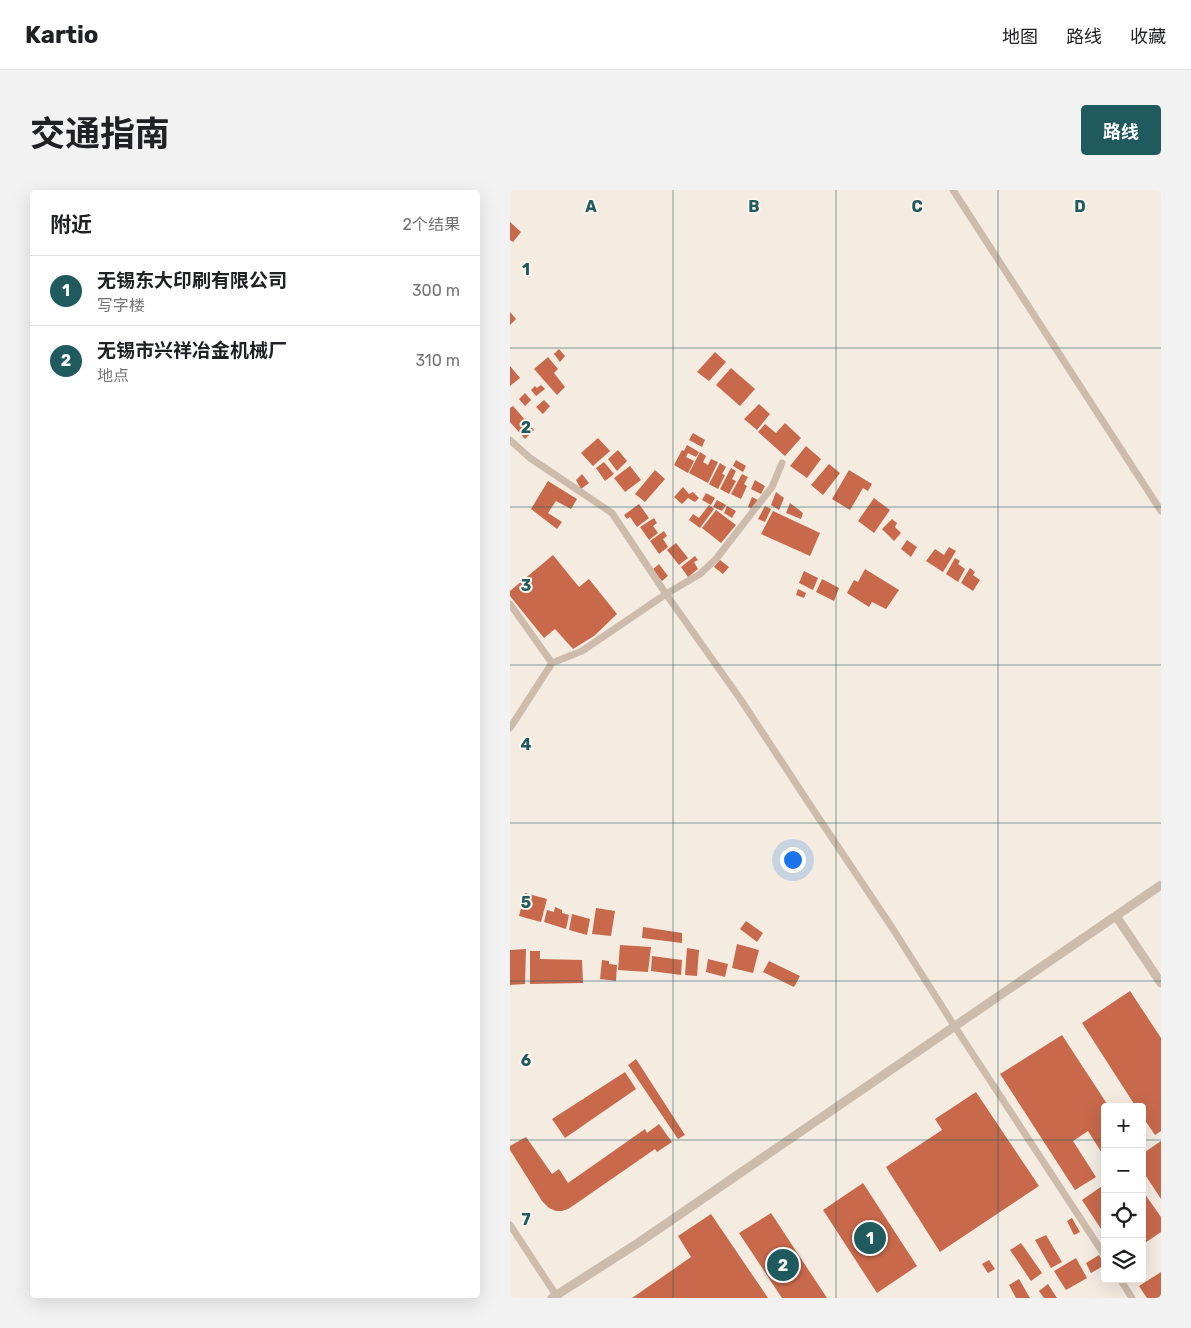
<!DOCTYPE html>
<html lang="zh">
<meta charset="utf-8">
<style>
:root{--surface:#fff;--page:#f2f2f2;--text:#202124;--muted:#757577;--line:#e0e0e0;--accent:#1f5a5e}
body{margin:0;font-family:Rubik,"Noto Sans SC",sans-serif;background:var(--page);color:var(--text)}
.controls{position:absolute;right:15px;bottom:15px;display:grid;overflow:hidden;border-radius:5px;box-shadow:0 5px 20px #0002}
.controls button{width:45px;height:45px;display:grid;place-items:center;padding:0;border:0;border-bottom:1px solid var(--line);background:var(--surface);color:var(--text);font:25px sans-serif}
.you{position:absolute;left:282px;top:669px;width:18px;height:18px;margin:-12px;border:4px solid #fff;border-radius:50%;background:#1a73e8;box-shadow:0 0 0 8px #1a73e833}
.badge{display:grid;place-items:center;width:32px;height:32px;border-radius:50%;background:var(--accent);color:#fff;font-size:16px;font-weight:700}
.pin{position:absolute;translate:-50% -50%;border:2px solid #fff;box-shadow:0 1px 5px #0006}
.list{margin:0;padding:0;list-style:none}
h2{display:flex;justify-content:space-between;align-items:center;height:65px;margin:0;padding:0 20px;font-size:21px}
h2 small{font-size:16px;font-weight:400;color:var(--muted)}
.list li{display:grid;grid-template-columns:32px 1fr auto;gap:15px;align-items:center;box-sizing:border-box;height:70px;padding:0 20px;border-top:1px solid var(--line)}
.list b{display:block;font-size:19px;white-space:nowrap}
.list p{margin:0;font-size:16px;white-space:nowrap;color:var(--muted)}
.list em{font-size:16px;font-style:normal;color:var(--muted)}
.icon{flex:none;width:28px;height:28px;fill:none;stroke:currentColor;stroke-width:2;stroke-linecap:round;stroke-linejoin:round}
.map{position:relative;flex:none;width:651px;height:1108px;overflow:hidden;border-radius:5px}
header{display:flex;align-items:center;gap:30px;box-sizing:border-box;height:70px;padding:0 25px;background:var(--surface);border-bottom:1px solid var(--line)}
header strong{font-size:24px}
nav{display:flex;gap:28px;margin-inline-start:auto;font-size:18px}
.intro{display:flex;align-items:center;justify-content:space-between;box-sizing:border-box;height:120px;padding:0 30px}
h1{margin:0;font-size:35px}
.button{padding:12px 22px;border-radius:5px;background:var(--accent);color:#fff;font-size:18px;font-weight:700}
main{display:flex;gap:30px;padding:0 30px}
aside{flex:1;background:var(--surface);border-radius:5px;box-shadow:0 5px 20px #0002}
.map>svg:first-child{display:block}
</style>
<header>
<strong>Kartio</strong>
<nav><a>地图</a><a>路线</a><a>收藏</a></nav>
</header>
<div class="intro"><h1>交通指南</h1><a class="button">路线</a></div>
<main>
<aside>
<h2>附近<small>2个结果</small></h2>
<ul class="list">
<li><span class="badge">1</span><div><b>无锡东大印刷有限公司</b><p>写字楼</p></div><em>300 m</em></li>
<li><span class="badge">2</span><div><b>无锡市兴祥冶金机械厂</b><p>地点</p></div><em>310 m</em></li>
</ul>
</aside>
<div class="map">
<svg width="651" height="1108" viewBox="0 0 651 1108">
<rect width="100%" height="100%" fill="#f4ebe1"/>
<!-- building -->
<path fill="#c8694b" d="M0 32 11 42 3 52 0 50Z
M0 122 6 129 0 135Z
M49 159 55 166 50 172 44 164Z
M205 162 216 172 199 191 187 182Z
M38 167 48 179 44 183 55 197 47 205 24 179Z
M0 176 10 188 0 196Z
M221 178 245 199 230 216 206 195Z
M31 195 35 199 26 206 21 200 25 196 27 198Z
M15 203 21 210 15 216 9 209Z
M34 210 40 216 33 224 26 217Z
M249 214 260 224 247 240 234 229Z
M3 216 24 240 15 249 0 232V218Z
M275 233 291 248 275 266 248 242 255 234 266 243Z
M183 243 195 250 192 257 179 250Z
M88 248 100 261 83 276 71 263Z
M177 255 189 262 186 267 178 263 176 267 184 271 178 283 164 275 172 260 174 261Z
M296 256 311 269 297 288 280 276Z
M108 260 117 271 107 281 98 269Z
M190 262 196 266 193 272 198 275 201 269 208 272 198 293 179 283Z
M226 270 236 276 233 282 223 276Z
M94 272 104 284 95 291 86 278Z
M210 273 216 277 212 284 215 285 208 299 199 294Z
M319 274 330 283 313 305 301 295Z
M120 276 131 290 115 302 104 288Z
M221 278 226 281 222 289 226 291 219 304 210 299Z
M145 280 155 289 135 312 125 304Z
M339 280 362 294 358 301 353 298 340 320 322 309Z
M72 284 79 293 71 299 66 290Z
M232 284 238 287 234 294 237 296 231 309 221 304Z
M245 290 255 296 251 304 241 299Z
M38 291 67 309 61 319 46 311 38 323 52 332 47 339 21 319Z
M173 297 179 304 183 302 189 308 185 312 178 308 172 314 164 307Z
M266 302 274 308 269 320 261 315Z
M196 303 205 308 201 315 192 310Z
M242 307 248 310 244 320 238 317Z
M364 308 380 320 364 343 348 331Z
M207 310 216 315 212 321 203 317Z
M280 313 293 323 291 329 276 323Z
M129 314 139 328 127 337 120 327 117 329 114 325Z
M199 315 204 319 190 338 179 330 183 324 189 328Z
M217 316 226 321 222 328 214 323Z
M255 316 261 319 255 332 248 329Z
M206 320 226 335 211 353 192 338Z
M263 321 310 343 300 366 251 344Z
M144 328 147 333 143 336 148 343 139 350 130 337Z
M382 329 387 333 385 337 391 343 384 351 372 339Z
M154 341 157 346 153 349 158 357 149 364 140 351Z
M397 350 407 357 401 367 391 359Z
M166 353 178 368 169 375 157 360Z
M439 357 446 361 433 382 416 371 425 359 434 365Z
M43 365 69 397 79 389 107 424 84 446 63 459 45 439 34 448 0 406V401Z
M185 366 188 370 184 372 188 379 178 387 171 377Z
M445 368 450 371 448 374 455 379 448 392 436 384Z
M210 370 219 377 213 384 204 377Z
M149 374 158 386 152 391 142 380Z
M460 378 465 382 463 385 470 390 463 401 451 393Z
M355 379 389 400 376 419 362 412 359 417 337 403 344 390 348 392Z
M294 381 308 388 303 400 289 393Z
M312 389 329 398 324 411 306 402Z
M288 399 296 403 294 408 286 405Z
M15 703 37 709 31 732 9 726Z
M45 717 52 720V723L59 725 56 739 34 732 37 720 44 722Z
M86 718 105 721 101 746 82 744Z
M62 724 80 729 77 745 59 740Z
M236 731 253 743 247 752 230 739Z
M133 737 172 743V753L132 748Z
M227 754 249 760 243 783 222 778Z
M110 755 141 757 138 782 108 780Z
M177 758 189 760 187 786 175 785Z
M16 759 15 794 0 795V760Z
M20 761H30V769L72 770 73 793 20 794Z
M142 766 172 770 171 785 141 781Z
M198 769 218 774 215 787 196 782Z
M92 770 99 771V774L107 775 106 791 90 789Z
M259 771 290 786 284 797 253 782Z
M620 801 651 848V941L645 945 632 926V917H626L572 833Z
M552 845 599 917H595V968L578 941 563 951 586 987 565 1000 490 884Z
M126 869 175 945 168 949 118 875Z
M115 882 126 899 55 948 42 929Z
M466 902 529 996 430 1062 376 977 432 940 425 929Z
M149 934 162 952 147 962 145 959 67 1013 58 1019 52 1021H46L39 1018 32 1011 0 960V956L16 947 42 984 49 979 58 993 135 939 137 943Z
M651 951V1009L632 980V964Z
M353 993 407 1076 367 1103 313 1020Z
M595 994V1045L572 1010Z
M632 1000 651 1027V1042L632 1055Z
M261 1023 317 1108H272L229 1043Z
M201 1024 258 1108H122L181 1067 168 1046Z
M562 1028 570 1042 564 1045 557 1031Z
M536 1045 552 1072 541 1078 525 1050Z
M511 1053 532 1083 521 1091 500 1060Z
M589 1065 595 1075 581 1083 576 1073Z
M566 1068 577 1088 556 1100 544 1081Z
M479 1070 485 1079 478 1083 472 1074Z
M651 1082V1108H637L629 1096Z
M509 1089 520 1108H506L499 1095Z
M538 1094 547 1108H534L529 1101Z"/>
<g fill="none" stroke-linecap="round" stroke-linejoin="round">
<!-- minor -->
<path stroke="#cdbbac" stroke-width="7" d="M443 0 651 321
M0 250 20 268 102 323 156 404 231 510 304 621 383 739 445 837 595 1066
M0 414 42 473 72 461 156 404 190 384 206 369 262 297 272 273
M0 538 42 473
M0 1035 48 1108
M610 1089 622 1108"/>
<!-- tertiary -->
<path stroke="#cdbbac" stroke-width="9" d="M606 726 651 793
M42 1108 128 1053 651 695"/>
</g>
<!-- grid -->
<path fill="none" stroke="#1f5a5e" stroke-width="1" stroke-opacity="0.55" d="M163 0V1108M326 0V1108M488 0V1108M0 158H651M0 317H651M0 475H651M0 633H651M0 791H651M0 950H595M632 950H651"/>
<g font-size="16" text-anchor="middle" font-weight="bold" fill="#1f5a5e" stroke="#fbf5ee" stroke-width="4" stroke-linejoin="round" paint-order="stroke">
<text x="81" y="22">A</text>
<text x="244" y="22">B</text>
<text x="407" y="22">C</text>
<text x="570" y="22">D</text>
<text x="16" y="85">1</text>
<text x="16" y="243">2</text>
<text x="16" y="401">3</text>
<text x="16" y="560">4</text>
<text x="16" y="718">5</text>
<text x="16" y="876">6</text>
<text x="16" y="1035">7</text>
</g>
</svg>
<div class="controls">
<button>+</button>
<button>−</button>
<button><svg class="icon" aria-label="locate" viewBox="0 0 24 24"><circle cx="12" cy="12" r="6"/><path d="M12 2v4M12 18v4M2 12h4M18 12h4"/></svg></button>
<button><svg class="icon" aria-label="layers" viewBox="0 0 24 24"><path d="M12 4l9 5-9 5-9-5zM3 14l9 5 9-5"/></svg></button>
</div>
<div class="you"></div>
<div class="pin badge" style="left:360px;top:1048px">1</div>
<div class="pin badge" style="left:273px;top:1075px">2</div>
</div>
</main>
